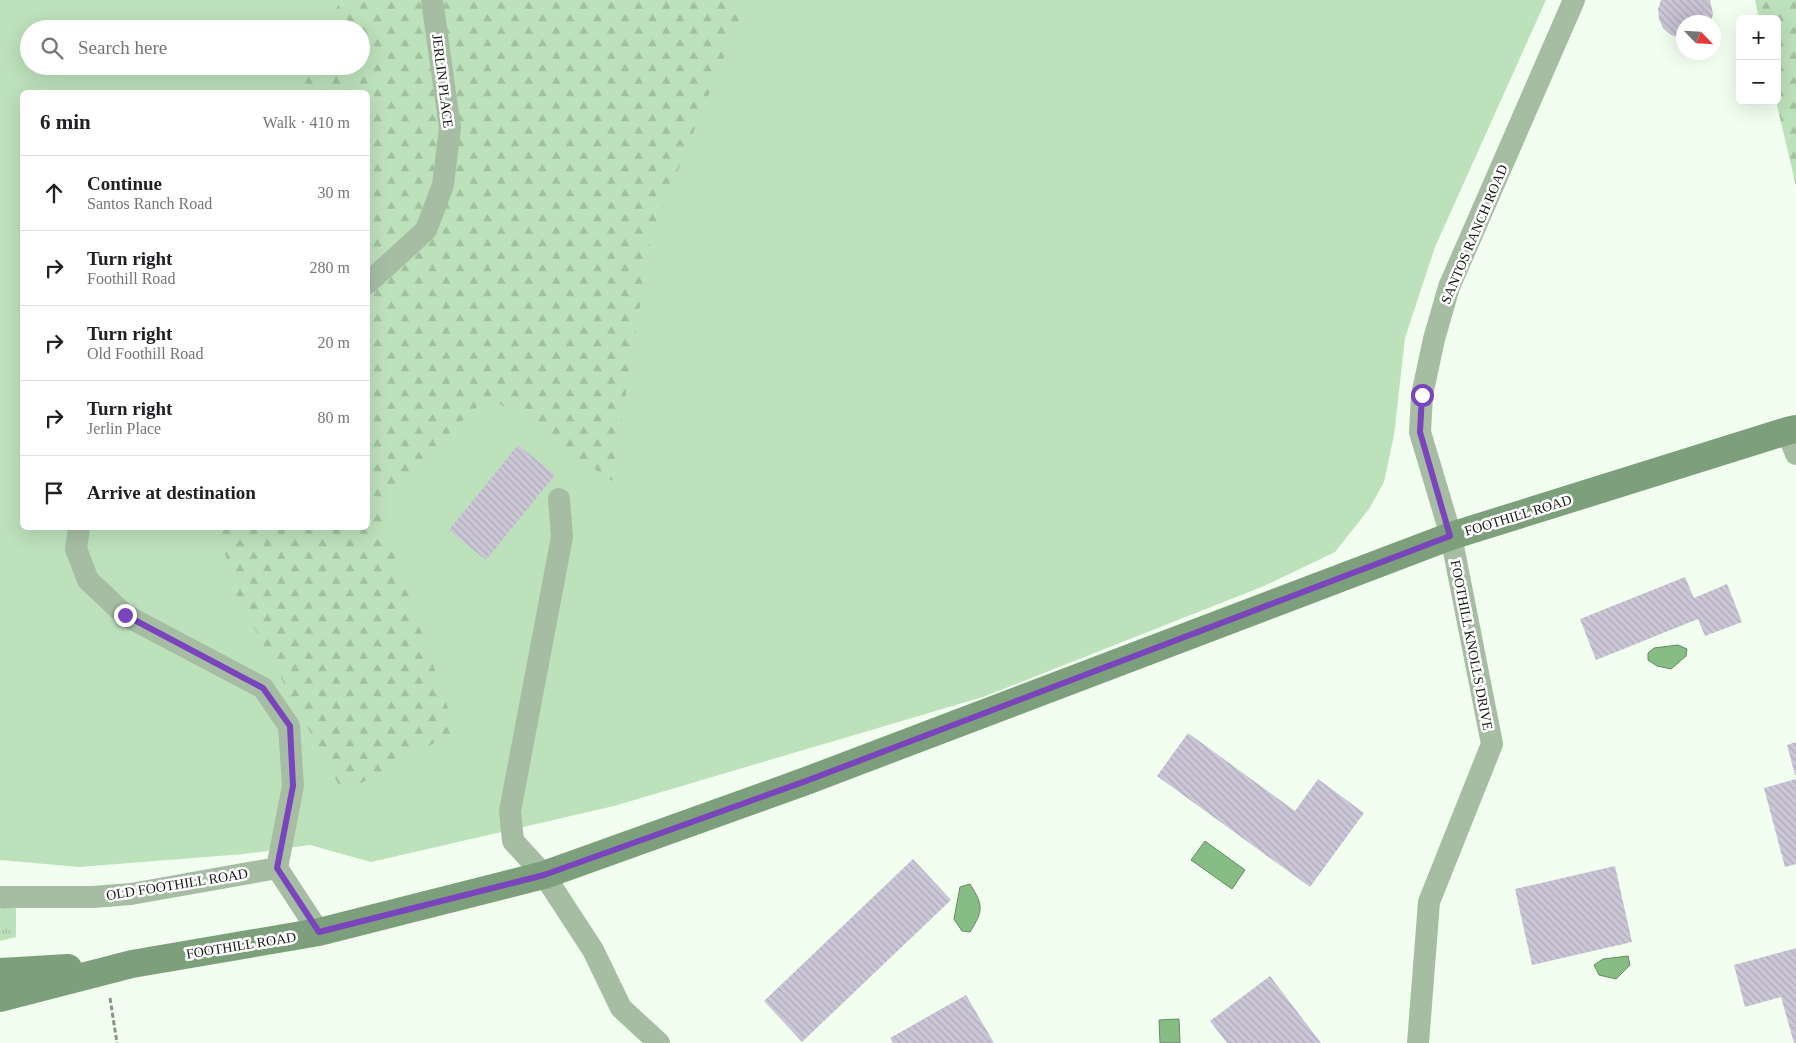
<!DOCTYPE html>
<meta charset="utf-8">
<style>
:root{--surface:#fff;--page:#f2f2f2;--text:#202124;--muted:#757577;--line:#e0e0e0}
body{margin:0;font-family:"Times New Roman",serif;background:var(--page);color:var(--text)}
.controls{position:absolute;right:15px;top:15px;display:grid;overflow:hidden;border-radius:8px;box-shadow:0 5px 20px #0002}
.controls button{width:45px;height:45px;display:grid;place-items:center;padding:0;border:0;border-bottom:1px solid var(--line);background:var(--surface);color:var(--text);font:25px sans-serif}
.compass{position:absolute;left:1676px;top:15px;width:45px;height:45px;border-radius:50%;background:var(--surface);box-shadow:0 5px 20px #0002;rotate:115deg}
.stop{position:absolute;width:15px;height:15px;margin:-11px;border:4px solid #7944bc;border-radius:50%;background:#fff}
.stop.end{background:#7944bc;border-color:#fff;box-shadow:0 1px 5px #0008}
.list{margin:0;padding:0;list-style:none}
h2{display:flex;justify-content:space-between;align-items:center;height:65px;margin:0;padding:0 20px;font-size:21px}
h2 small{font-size:16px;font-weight:400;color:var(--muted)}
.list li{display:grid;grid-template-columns:32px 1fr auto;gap:15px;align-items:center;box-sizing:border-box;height:75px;padding:0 20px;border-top:1px solid var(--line)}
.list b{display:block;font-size:19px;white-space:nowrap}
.list p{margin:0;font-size:16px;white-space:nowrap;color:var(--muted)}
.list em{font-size:16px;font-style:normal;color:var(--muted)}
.icon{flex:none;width:28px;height:28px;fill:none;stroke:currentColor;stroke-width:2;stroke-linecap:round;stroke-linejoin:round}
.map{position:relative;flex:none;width:1796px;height:1043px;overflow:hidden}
.search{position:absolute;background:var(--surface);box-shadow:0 5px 20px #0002;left:20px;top:20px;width:350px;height:55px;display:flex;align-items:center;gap:12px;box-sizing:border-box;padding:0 18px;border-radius:28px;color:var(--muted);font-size:19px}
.panel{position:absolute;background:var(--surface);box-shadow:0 5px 20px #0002;left:20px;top:90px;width:350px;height:440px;border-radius:8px}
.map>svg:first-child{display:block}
</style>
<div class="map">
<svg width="1796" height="1043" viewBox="0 0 1796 1043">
<defs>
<pattern id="forest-firs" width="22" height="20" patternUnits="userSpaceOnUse" patternTransform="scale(1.25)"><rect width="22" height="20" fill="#bde1bb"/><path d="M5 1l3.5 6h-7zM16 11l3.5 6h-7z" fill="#a2c0a0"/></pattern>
<pattern id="park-tufts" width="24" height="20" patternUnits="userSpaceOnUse" patternTransform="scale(1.25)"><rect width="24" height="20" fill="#bde1bb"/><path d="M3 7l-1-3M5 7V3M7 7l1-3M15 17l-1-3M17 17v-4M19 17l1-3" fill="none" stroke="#a2c0a0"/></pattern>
<pattern id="building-back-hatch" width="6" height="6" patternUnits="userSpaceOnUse" patternTransform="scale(1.25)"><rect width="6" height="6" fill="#ccc7d7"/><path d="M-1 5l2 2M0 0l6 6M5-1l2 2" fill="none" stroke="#aeaab8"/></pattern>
</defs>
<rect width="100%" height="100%" fill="#f1fef0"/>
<!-- green -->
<path fill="#bde1bb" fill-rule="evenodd" d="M0 0H1546L1435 247 1405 338 1394 435 1384 482 1369 509 1335 552 1264 586 983 697 614 806 371 862 310 845 244 854 79 867 0 860ZM29 29H361V66H29ZM22 92H368V528H22Z"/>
<!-- forest -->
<path fill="url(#forest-firs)" d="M340 0H747L651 237 612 481 488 396 377 504 456 731 343 793 232 587 220 528H368V92H301L312 66H361V29H328Z
M1755 0H1796V186L1776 101 1777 19H1759Z"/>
<!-- park -->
<path fill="url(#park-tufts)" d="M0 907H16V937L0 941Z"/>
<!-- water -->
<path fill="#88bc85" stroke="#668b63" d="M1678 645 1687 649 1686 656 1671 669 1657 666 1648 660V653L1654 648Z
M1205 841 1245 870 1232 889 1191 860Z
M970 884C984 906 983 911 970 932L962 931 954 919 960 887Z
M1628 956 1630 965 1616 979 1599 975 1594 965 1603 959Z
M1179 1019 1180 1043H1160L1159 1020Z"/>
<!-- building -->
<path fill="url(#building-back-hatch)" d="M1661 0H1710L1713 14 1711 22H1684V39L1671 35 1663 28 1659 19 1658 9Z
M518 445 555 475 486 560 449 530Z
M1685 577 1694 598 1727 584 1742 622 1705 636 1698 619 1596 660 1580 619Z
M1188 733 1295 811 1318 779 1364 813 1310 887 1157 776Z
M1796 742V775H1795L1787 745Z
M1796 779V864L1785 867 1764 788Z
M913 859 951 900 802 1042 764 1001Z
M1615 866 1632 942 1532 965 1515 889Z
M1796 948V1043H1794L1781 997 1745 1007 1734 965Z
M1270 976 1321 1043H1227L1210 1021Z
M966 995 994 1043H893L890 1038Z"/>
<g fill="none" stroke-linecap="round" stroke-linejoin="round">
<!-- path -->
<path stroke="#8a9389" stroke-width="3" stroke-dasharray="5 2.5" stroke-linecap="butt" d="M110 998 117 1043"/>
<!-- street -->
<path stroke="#a6bda4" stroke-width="22" d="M368 283 426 230 443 185 450 128 432 0
M1787 431 1796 454
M559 499 562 537 510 811 513 841 544 875 593 950 621 1008 659 1043
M79 528 76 549 88 580 125 615 263 688 289 726 293 786 277 868
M277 868 319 932
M0 897H93L131 894 277 868
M1418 1043 1429 902 1492 744 1451 536 1420 432 1422 395 1434 339 1449 287 1574 0"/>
<!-- secondary -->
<path stroke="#7d9f7b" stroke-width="28" d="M0 972 68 968
M0 998 132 964 319 932 544 875 806 781 1451 536 1787 431 1796 429"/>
</g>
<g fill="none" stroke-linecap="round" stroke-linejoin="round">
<!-- route -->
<path stroke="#7944bc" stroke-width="6" d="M125 615 263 688 290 726 293 786 277 868 319 932 544 875 806 781 1450 536 1420 432 1422 395"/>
</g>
<g text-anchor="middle" stroke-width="5" stroke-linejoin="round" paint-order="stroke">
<!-- street labels -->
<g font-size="14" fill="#151914" stroke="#fff">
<text transform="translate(443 81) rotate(83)" y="5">JERLIN PLACE</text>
<text transform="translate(1474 234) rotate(-67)" y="5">SANTOS RANCH ROAD</text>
<text transform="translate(1518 515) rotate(-17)" y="5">FOOTHILL ROAD</text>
<text transform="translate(1472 645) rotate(79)" y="5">FOOTHILL KNOLLS DRIVE</text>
<text transform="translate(177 884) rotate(-9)" y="5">OLD FOOTHILL ROAD</text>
<text transform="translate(241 945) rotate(-9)" y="5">FOOTHILL ROAD</text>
</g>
</g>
</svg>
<div class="controls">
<button>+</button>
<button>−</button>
</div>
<svg class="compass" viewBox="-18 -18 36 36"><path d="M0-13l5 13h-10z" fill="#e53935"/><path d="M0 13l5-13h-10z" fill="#757577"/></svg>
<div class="stop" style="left:1422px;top:395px"></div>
<div class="stop end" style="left:125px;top:615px"></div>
<div class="search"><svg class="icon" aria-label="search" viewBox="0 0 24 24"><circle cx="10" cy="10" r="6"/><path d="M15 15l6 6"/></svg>Search here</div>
<section class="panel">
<h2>6 min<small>Walk · 410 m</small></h2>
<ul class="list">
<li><svg class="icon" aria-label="ahead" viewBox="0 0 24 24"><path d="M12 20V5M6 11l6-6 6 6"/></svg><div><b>Continue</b><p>Santos Ranch Road</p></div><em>30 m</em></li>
<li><svg class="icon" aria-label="right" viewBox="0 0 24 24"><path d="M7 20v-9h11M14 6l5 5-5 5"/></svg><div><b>Turn right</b><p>Foothill Road</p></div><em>280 m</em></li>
<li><svg class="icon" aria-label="right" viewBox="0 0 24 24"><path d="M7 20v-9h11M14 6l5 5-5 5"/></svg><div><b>Turn right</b><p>Old Foothill Road</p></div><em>20 m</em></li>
<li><svg class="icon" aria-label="right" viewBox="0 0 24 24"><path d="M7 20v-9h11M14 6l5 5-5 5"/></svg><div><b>Turn right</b><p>Jerlin Place</p></div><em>80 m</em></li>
<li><svg class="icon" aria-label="arrive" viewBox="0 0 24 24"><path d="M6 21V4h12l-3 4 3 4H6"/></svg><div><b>Arrive at destination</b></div></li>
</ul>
</section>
</div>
